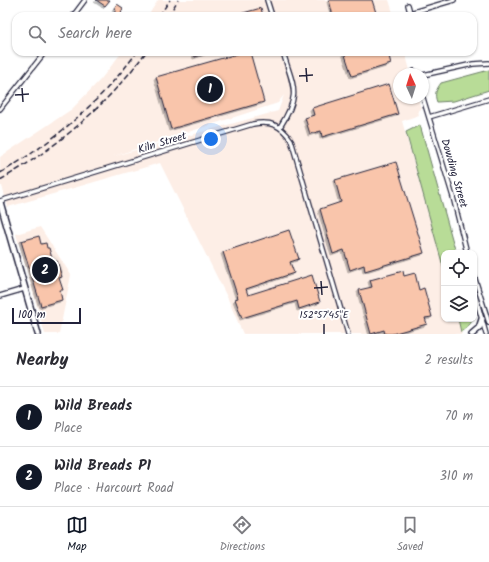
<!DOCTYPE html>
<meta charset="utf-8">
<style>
:root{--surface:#fff;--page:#f7f7f7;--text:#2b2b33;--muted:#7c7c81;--line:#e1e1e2;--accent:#111827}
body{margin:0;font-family:Kalam,sans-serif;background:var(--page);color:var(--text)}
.controls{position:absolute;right:12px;bottom:12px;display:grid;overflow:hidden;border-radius:8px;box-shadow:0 1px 3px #0004}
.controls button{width:36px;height:36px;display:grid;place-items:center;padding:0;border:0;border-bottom:1px solid var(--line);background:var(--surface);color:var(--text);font:20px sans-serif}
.compass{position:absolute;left:393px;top:68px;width:36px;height:36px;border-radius:50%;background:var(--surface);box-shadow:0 1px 3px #0004;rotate:356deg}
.scale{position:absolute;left:12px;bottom:10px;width:69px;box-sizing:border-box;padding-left:4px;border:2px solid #22223b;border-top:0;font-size:11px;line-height:14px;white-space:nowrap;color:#22223b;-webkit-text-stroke:3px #fff;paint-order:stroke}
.you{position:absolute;left:211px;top:139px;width:14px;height:14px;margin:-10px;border:3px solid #fff;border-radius:50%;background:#1a73e8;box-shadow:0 0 0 6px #1a73e833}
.badge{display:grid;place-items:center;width:26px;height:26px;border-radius:50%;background:var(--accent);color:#fff;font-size:13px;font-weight:700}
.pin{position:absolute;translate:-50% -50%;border:2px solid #fff;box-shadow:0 1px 4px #0006}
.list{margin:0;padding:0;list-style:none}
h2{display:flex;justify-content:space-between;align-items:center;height:52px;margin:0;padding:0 16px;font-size:17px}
h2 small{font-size:13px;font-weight:400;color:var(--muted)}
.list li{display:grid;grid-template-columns:26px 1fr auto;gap:12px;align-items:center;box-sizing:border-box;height:60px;padding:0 16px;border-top:1px solid var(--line)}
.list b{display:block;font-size:15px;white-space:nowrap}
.list p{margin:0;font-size:13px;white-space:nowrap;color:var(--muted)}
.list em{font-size:13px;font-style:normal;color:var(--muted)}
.icon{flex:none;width:22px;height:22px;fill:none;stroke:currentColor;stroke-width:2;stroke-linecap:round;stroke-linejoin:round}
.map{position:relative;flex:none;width:489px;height:334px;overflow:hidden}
.search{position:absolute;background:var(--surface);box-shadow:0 1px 3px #0004;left:12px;right:12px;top:12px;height:44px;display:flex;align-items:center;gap:10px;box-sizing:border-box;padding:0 14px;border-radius:12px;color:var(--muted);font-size:15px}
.sheet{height:172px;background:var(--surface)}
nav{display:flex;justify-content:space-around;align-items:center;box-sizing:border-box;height:56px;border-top:1px solid var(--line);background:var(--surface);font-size:11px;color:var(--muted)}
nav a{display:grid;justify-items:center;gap:2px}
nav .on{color:var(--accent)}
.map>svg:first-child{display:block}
</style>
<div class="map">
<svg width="489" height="334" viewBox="0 0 489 334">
<defs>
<filter id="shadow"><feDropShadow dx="-2" dy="2" stdDeviation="0" flood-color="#0004"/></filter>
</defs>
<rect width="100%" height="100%" fill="#fff"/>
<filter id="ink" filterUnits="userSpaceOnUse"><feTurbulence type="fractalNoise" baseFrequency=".025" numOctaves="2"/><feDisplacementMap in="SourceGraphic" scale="8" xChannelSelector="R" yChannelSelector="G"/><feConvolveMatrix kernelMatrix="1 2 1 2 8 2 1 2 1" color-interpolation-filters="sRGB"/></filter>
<g filter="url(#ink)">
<!-- built -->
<path fill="#fdeee6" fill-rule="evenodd" d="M158 0H389L394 16H148Z
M122 52H405L411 74H399V98H418L421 109 418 110 419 115 402 121 444 270V319H458L462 334H243L228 299 160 163 8 207 2 186H0V157L72 109 101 79ZM284 95 278 111 114 156 278 103Z
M40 227 71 275 59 334H45L16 234Z"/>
<!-- green -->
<path fill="#b8dc97" stroke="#6d7f69" d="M489 70V90L454 101 437 102C434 94 436 90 441 83Z
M420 125 456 253H444V270L406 132Z
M458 319H473L470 324 461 332Z"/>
<!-- building -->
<path fill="#f9c5ab" stroke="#22223b" filter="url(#shadow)" d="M96 0H110L105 6Z
M329 0H372L377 16H333Z
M117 4 123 8 121 13 124 16H118L114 13 116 10 114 9Z
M261 8 263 16H236V15Z
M194 52H207V53L195 57Z
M244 52H250L264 102 171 129 156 77Z
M344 52H388L391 64 352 76Z
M389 84 398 114 322 137 321 131 310 134 305 118 314 115 312 108Z
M396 162 424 253 365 271 364 265 350 270 344 250 333 254 320 209 341 202 335 180Z
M289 230 299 259 290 262 294 273 246 289 248 295 312 275 320 302 299 309 297 301 242 318 235 299 238 298 223 252Z
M39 236 41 244 46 243 47 248H49L53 262 57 261 62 277 59 278 63 290H60L62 300 41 306 21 241Z
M403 271 404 276 415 273 419 290 424 288 432 317 425 318 427 324 392 334H385L384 330 371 334 359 290 372 287 370 280Z"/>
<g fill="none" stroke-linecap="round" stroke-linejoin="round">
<defs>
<path id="street" d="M267 0 272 16
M408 5 411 16
M410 13 454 0
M73 16 85 0
M414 71 415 74
M423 75 473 64 489 63
M423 98 453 197 467 253
M0 109 45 52
M429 117 489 99
M280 127C302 93 293 87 283 52
M0 201 253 124C271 121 281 125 291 140L348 334
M474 276 489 323
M474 291 486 334
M0 296 24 289"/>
<path id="secondary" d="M0 202 38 334
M472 334 479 328 482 319"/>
</defs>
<!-- street casing -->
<use href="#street" stroke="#22223b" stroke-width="6"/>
<!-- secondary casing -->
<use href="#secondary" stroke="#22223b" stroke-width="8"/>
<!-- street -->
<use href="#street" stroke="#fff" stroke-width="3.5"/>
<!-- secondary -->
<use href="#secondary" stroke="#fff" stroke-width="5"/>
<!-- rail -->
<path stroke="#22223b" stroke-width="1.5" stroke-dasharray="6 3" stroke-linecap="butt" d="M159 16 170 0
M168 16 178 0
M0 173C53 143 101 101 137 52
M0 180C57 148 107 105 146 52"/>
</g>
</g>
<!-- ticks -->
<path fill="none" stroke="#22223b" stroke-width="1.5" d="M306 68 307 82M299 76 313 75M22 88 23 102M15 95 29 94M321 281 322 295M314 288 328 287M324 324V334"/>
<g text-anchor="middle" stroke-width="4" stroke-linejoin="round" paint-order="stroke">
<!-- street labels -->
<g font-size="11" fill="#22223b" stroke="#fff">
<text transform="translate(162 142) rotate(-17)" y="4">Kiln Street</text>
<text transform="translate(455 173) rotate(74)" y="4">Dowding Street</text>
</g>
</g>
<g font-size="10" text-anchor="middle" fill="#22223b" stroke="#fff" stroke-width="4" stroke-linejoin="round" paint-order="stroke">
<text x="324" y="318">152°57'45"E</text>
</g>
</svg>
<div class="controls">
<button><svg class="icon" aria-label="locate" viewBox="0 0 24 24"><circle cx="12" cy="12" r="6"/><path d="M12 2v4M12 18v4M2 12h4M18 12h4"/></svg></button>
<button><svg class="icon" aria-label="layers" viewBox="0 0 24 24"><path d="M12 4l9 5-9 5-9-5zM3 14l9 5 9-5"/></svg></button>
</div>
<svg class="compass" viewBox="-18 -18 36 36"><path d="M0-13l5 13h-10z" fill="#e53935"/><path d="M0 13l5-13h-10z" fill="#7c7c81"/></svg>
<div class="scale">100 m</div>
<div class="you"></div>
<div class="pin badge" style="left:210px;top:89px">1</div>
<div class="pin badge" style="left:45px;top:270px">2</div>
<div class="search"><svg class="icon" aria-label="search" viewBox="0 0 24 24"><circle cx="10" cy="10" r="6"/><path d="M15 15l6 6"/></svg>Search here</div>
</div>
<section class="sheet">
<h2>Nearby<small>2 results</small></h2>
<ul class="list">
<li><span class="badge">1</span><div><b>Wild Breads</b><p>Place</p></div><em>70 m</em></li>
<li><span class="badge">2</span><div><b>Wild Breads P1</b><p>Place · Harcourt Road</p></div><em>310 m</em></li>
</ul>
</section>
<nav>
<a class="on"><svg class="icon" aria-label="map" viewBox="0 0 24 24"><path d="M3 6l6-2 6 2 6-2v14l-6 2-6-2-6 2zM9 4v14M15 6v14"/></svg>Map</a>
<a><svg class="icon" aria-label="directions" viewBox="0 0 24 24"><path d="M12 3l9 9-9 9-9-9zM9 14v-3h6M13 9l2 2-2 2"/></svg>Directions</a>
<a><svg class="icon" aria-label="saved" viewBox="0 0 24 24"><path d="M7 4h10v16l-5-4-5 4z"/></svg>Saved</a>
</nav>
